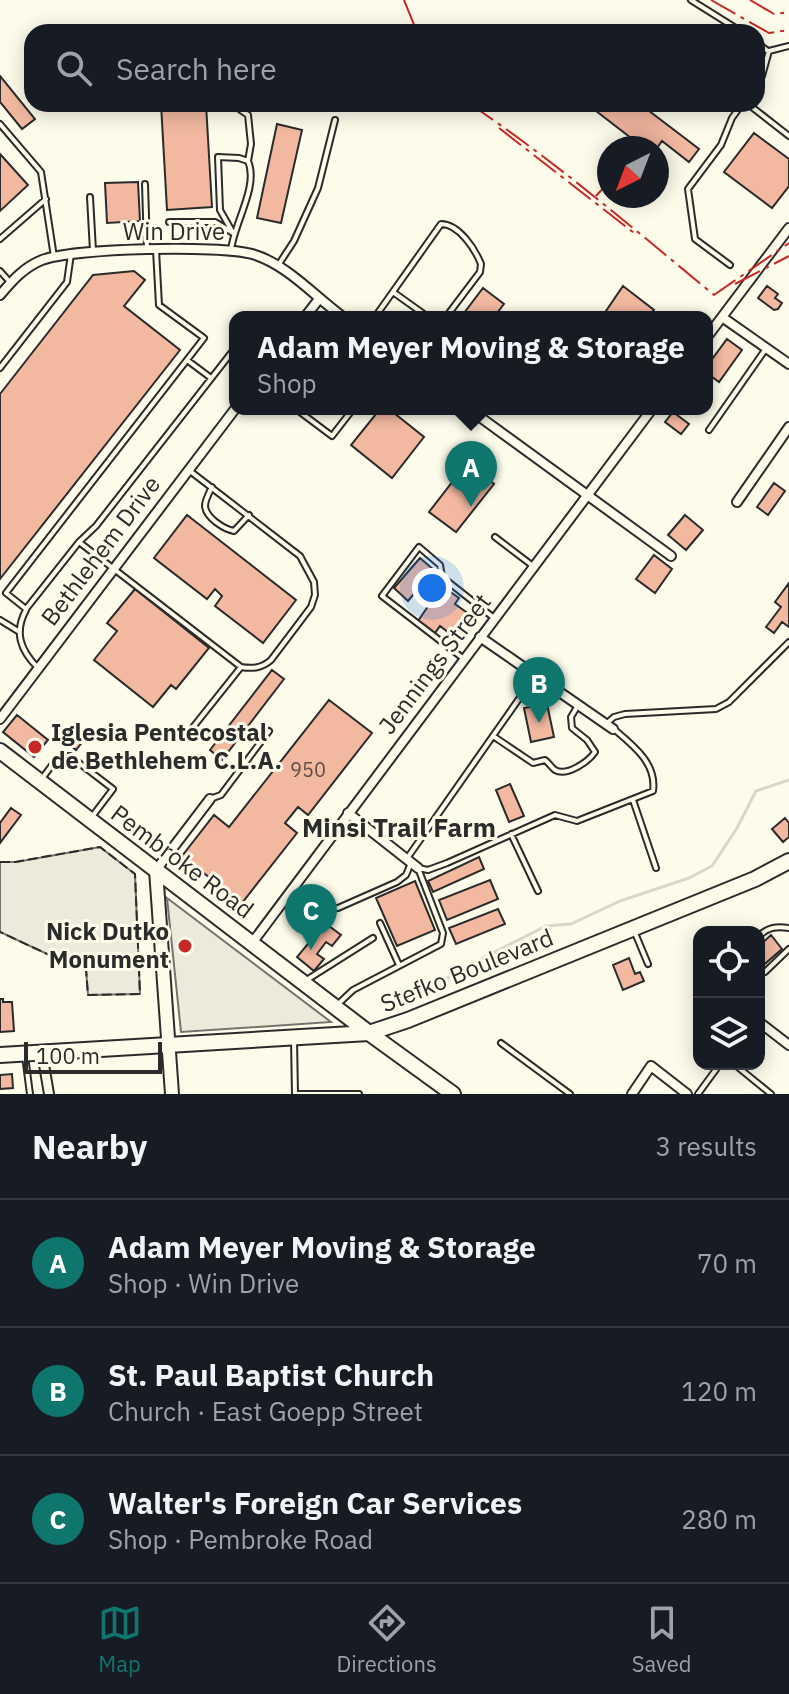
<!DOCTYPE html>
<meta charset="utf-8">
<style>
:root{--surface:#171b24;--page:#20242c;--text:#f1f3f6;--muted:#9ea1a6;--line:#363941;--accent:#0f766e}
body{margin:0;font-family:"IBM Plex Sans",sans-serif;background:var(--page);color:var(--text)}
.controls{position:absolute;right:24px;bottom:24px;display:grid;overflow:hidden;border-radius:16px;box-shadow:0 4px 20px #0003}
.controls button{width:72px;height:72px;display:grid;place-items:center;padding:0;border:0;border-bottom:2px solid var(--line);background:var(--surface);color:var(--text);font:40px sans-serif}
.compass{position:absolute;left:597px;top:136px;width:72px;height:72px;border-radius:50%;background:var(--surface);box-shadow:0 4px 20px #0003;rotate:222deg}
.scale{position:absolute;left:24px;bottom:20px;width:138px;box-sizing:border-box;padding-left:8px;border:4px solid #2b2b2b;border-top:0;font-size:22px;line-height:28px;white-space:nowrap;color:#2b2b2b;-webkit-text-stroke:6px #fdfbea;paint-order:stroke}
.you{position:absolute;left:432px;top:588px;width:28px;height:28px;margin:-20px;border:6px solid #fff;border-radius:50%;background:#1a73e8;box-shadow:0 0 0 12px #1a73e833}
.badge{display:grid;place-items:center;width:52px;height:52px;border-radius:50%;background:var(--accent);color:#fff;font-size:26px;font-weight:700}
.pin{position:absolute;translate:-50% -66px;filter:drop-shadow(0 2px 4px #0008)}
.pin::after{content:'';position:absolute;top:42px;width:28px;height:24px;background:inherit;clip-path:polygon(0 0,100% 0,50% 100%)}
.popup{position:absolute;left:229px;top:311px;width:484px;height:104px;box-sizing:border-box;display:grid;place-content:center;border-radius:16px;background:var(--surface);filter:drop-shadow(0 2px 6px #0005);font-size:26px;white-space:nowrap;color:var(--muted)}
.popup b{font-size:30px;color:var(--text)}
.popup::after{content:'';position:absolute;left:50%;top:100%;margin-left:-16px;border:16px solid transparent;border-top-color:var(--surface)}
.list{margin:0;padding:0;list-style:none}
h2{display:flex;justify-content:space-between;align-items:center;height:104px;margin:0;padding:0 32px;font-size:34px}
h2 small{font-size:26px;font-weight:400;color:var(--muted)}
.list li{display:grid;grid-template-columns:52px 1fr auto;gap:24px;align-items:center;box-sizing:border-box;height:128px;padding:0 32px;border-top:2px solid var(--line)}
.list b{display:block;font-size:30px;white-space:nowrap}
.list p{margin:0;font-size:26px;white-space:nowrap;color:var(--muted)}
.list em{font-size:26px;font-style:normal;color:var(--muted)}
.icon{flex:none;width:44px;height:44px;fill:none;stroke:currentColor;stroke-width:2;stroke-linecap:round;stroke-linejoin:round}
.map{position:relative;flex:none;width:789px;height:1094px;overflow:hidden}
.search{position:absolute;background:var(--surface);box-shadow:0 4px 20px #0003;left:24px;right:24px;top:24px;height:88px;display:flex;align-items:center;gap:20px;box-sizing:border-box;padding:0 28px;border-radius:24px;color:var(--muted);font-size:30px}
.sheet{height:488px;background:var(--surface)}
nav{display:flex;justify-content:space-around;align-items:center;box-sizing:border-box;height:112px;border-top:2px solid var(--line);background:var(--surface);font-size:22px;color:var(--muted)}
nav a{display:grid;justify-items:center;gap:4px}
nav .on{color:var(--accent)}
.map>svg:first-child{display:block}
</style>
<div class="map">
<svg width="789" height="1094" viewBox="0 0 789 1094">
<rect width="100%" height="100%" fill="#fdfbea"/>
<!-- green -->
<path fill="#ecebdb" stroke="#74746e" stroke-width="2" d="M100 847 135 874 140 994 88 995 86 969 60 960 0 932V862H16Z
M167 898 331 1022 181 1032Z"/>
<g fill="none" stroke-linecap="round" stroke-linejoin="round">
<!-- stream -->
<path stroke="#d8d7c9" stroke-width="3" d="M394 997 450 977 475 962 546 926 571 924 620 901 689 878 712 866 737 828 756 791 789 780"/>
</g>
<!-- building -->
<path fill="#f2b8a0" stroke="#2b2b2b" stroke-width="2" d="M0 76 35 119 22 129 0 102Z
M161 104H206L212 207 167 210Z
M587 104H640L699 149 689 162 662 141 657 148H644Z
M277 124 302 130 281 223 257 218Z
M754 133 789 159V186L772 208 724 172Z
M0 154 28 185 0 211Z
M138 182 140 221 107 223 105 183Z
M134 271 145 280 124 306 180 350 0 579V394L93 275Z
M623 286 654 310 648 317H611L606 311Z
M767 286 778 294 775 298 782 303 778 309 774 310 758 298Z
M483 288 504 304 494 317H461Z
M727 339 742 350 719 382 707 373V366Z
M380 409H389L424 437 392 478 351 445Z
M673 412 689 424 681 434 665 422Z
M467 463 494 484 456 532 429 512Z
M774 483 785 491 768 515 757 507Z
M187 515 296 600 263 643 215 606 222 596 215 589 207 599 154 558Z
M685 515 703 530 686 550 668 535Z
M654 555 672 569 655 593 636 579Z
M420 558 434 570 408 601 394 588Z
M789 583V627L782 622 774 633 766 627 781 607 775 602Z
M442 586 459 598 455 604 469 614 453 636 440 626 435 633 418 621Z
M135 589 209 648 176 689 171 685 153 707 94 660 117 631 107 623Z
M272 670 284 679 222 760 210 750Z
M329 700 372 733 308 815 298 807 285 823 297 833 242 903 182 856 214 815 229 827Z
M547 704 554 737 531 742 524 708Z
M17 715 48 740 34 757 3 732Z
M68 728 84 740 76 750 61 738Z
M510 784 524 816 509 822 496 790Z
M11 808 21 815 0 843V823Z
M785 818 789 823V837L783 842 772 829Z
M479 857 484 869 433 892 428 881Z
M490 880 498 899 447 920 439 900Z
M415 881 435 930 397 946 376 898Z
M498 909 505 924 456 944 449 928Z
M325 923 341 935 332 946 326 942 317 954 324 959 314 971 297 957Z
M771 935 782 949 759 969V946Z
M629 958 635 974 640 972 644 981 623 990 613 965Z
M0 999H3V1002H12L14 1031 0 1032Z
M12 1074 13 1088 0 1089V1075Z"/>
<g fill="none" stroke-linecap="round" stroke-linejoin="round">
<defs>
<path id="lane" d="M691 0 742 32
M757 43 768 51
M769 51 789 46
M757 83 762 76 769 51
M232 104 248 115 251 144 248 161
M748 104 789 136
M0 124 41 172 54 257
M145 184 147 248
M90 197 93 251
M169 222H215L233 233 220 210 218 157 239 158 248 161C259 186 234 223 231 250
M0 239 46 199
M156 250 159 305 204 338 6 593 26 609 79 542 96 526 235 348
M279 264 294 241 318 188 335 120
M730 265 695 239 688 189 721 145 732 118 742 104
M0 271 9 281
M393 292 428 317
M375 317 441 224C459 224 475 249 481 264L480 272 446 317
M187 360 211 378
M0 368 67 282 71 254
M296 409 332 436 353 409
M709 430 765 350
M190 471 300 556 314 582 315 595 311 607 271 660C262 668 253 669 241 667
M212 487C209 493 205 500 205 506 206 518 224 529 234 531L249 515
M495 537 533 566
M79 542 241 667 190 731
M26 610C14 632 20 650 38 668
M0 620 18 631
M464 659 382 596 419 547 440 565 442 577 494 618
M606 724 614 717 625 714 716 709 729 702 789 642
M493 736 533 763 545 760C549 763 551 767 555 770 567 777 589 761 595 752L587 740 572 728 571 717 577 707
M41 780 58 757 70 756 113 789 91 818
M210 799 221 795 269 731
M633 800 656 868
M511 834 538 891
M408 857 535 676
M291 891 320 910 338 908 397 882 406 875 411 863
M380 923 399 965
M635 933 648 964
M759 936C768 927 777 926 789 928
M759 974 765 972 789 949
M305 981 373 938
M336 1006 353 990 441 944 443 933 418 868 428 870 447 863 555 815 577 821 653 791C657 764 634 746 615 730
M294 1040 295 1094
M501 1043 570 1094
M25 1056 30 1094
M734 1064 771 1094
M296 1094H359
M698 1094 720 1064"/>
<path id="street" d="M0 295C12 281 24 267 42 260 72 248 221 245 252 254 287 264 314 296 343 317
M305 317 319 299
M722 317 789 364
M707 337 789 228
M469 409 671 556
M737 502 789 427
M480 637 613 729
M0 719 235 409
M348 813 418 868
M156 870 210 799
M252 943 652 409
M759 1022 789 1045
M42 1053 49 1094
M632 1094 651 1066 687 1094"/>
<path id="secondary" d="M156 870 172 1094"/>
<path id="primary" d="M0 751 369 1033 453 1094
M0 1055 369 1033 408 1020 755 879 789 861"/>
</defs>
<!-- lane casing -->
<use href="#lane" stroke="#2b2b2b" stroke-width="8"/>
<!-- street casing -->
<use href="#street" stroke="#2b2b2b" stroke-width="12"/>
<!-- secondary casing -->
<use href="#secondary" stroke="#2b2b2b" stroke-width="16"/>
<!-- primary casing -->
<use href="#primary" stroke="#2b2b2b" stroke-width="18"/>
<!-- lane -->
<use href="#lane" stroke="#fdfbea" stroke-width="4"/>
<!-- street -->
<use href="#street" stroke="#fdfbea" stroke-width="8"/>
<!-- secondary -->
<use href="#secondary" stroke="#fdfbea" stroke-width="12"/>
<!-- primary -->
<use href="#primary" stroke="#fdfbea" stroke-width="14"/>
<!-- fence -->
<path stroke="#2b2b2b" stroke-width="2" stroke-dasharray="10 4" stroke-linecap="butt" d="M0 862H15L100 847 135 874 140 994 88 995 86 969 60 960 0 932"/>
<!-- power -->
<path stroke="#c62828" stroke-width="2" stroke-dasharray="28 6 4 6" stroke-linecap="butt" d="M404 0 417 32
M711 0 769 33 789 30
M750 0 774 14 789 12
M470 104C556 162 634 229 714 295L789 243
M499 128 638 236
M596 196 607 184
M735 284 789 256"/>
</g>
<!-- markers -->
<g fill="#c62828" stroke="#fdfbea" stroke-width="3">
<circle cx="35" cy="747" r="8"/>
<circle cx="185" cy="946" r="8"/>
</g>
<g text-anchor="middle" stroke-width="6" stroke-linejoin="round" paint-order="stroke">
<!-- number labels -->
<g font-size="20" fill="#5d4e48">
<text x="308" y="777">950</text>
</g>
<!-- street labels -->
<g font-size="24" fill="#2b2b2b" stroke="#fdfbea">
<text x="174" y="240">Win Drive</text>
<text transform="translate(101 551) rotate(-53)" y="8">Bethlehem Drive</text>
<text transform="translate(435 664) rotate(-53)" y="8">Jennings Street</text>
<text transform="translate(182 862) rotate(37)" y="8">Pembroke Road</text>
<text transform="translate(467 971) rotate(-22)" y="8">Stefko Boulevard</text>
</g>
<!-- poi labels -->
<g font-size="24" font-weight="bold" fill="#2b2b2b" stroke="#fdfbea" text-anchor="start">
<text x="51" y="741">Iglesia Pentecostal<tspan x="51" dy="28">de Bethlehem C.L.A.</tspan></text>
<text x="169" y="940" text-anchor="end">Nick Dutko<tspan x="169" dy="28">Monument</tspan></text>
</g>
<!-- neighbourhood labels -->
<g font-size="26" font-weight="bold" fill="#2b2b2b" stroke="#fdfbea">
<text x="399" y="837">Minsi Trail Farm</text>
</g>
</g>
</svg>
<div class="controls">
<button><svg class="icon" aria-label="locate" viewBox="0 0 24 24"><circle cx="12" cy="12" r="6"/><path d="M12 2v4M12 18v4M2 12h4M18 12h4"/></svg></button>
<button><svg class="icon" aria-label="layers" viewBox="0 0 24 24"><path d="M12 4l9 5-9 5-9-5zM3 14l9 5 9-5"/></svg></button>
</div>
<svg class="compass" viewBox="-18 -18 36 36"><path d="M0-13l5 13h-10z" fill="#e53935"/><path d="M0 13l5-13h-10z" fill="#9ea1a6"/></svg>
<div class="scale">100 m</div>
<div class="you"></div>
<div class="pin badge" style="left:471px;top:507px">A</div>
<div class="popup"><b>Adam Meyer Moving &amp; Storage</b>Shop</div>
<div class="pin badge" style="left:539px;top:723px">B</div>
<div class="pin badge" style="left:311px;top:950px">C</div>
<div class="search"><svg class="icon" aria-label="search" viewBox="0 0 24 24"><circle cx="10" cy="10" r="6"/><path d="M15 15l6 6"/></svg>Search here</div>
</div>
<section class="sheet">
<h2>Nearby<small>3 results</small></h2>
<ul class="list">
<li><span class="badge">A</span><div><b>Adam Meyer Moving &amp; Storage</b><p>Shop · Win Drive</p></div><em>70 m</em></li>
<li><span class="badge">B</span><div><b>St. Paul Baptist Church</b><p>Church · East Goepp Street</p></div><em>120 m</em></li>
<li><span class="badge">C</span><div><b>Walter's Foreign Car Services</b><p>Shop · Pembroke Road</p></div><em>280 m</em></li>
</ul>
</section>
<nav>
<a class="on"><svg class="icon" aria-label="map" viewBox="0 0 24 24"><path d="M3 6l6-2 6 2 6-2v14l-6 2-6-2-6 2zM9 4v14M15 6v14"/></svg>Map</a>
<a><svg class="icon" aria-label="directions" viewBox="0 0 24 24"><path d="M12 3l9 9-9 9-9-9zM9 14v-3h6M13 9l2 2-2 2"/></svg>Directions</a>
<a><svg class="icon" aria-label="saved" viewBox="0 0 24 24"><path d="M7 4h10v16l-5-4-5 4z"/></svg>Saved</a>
</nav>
